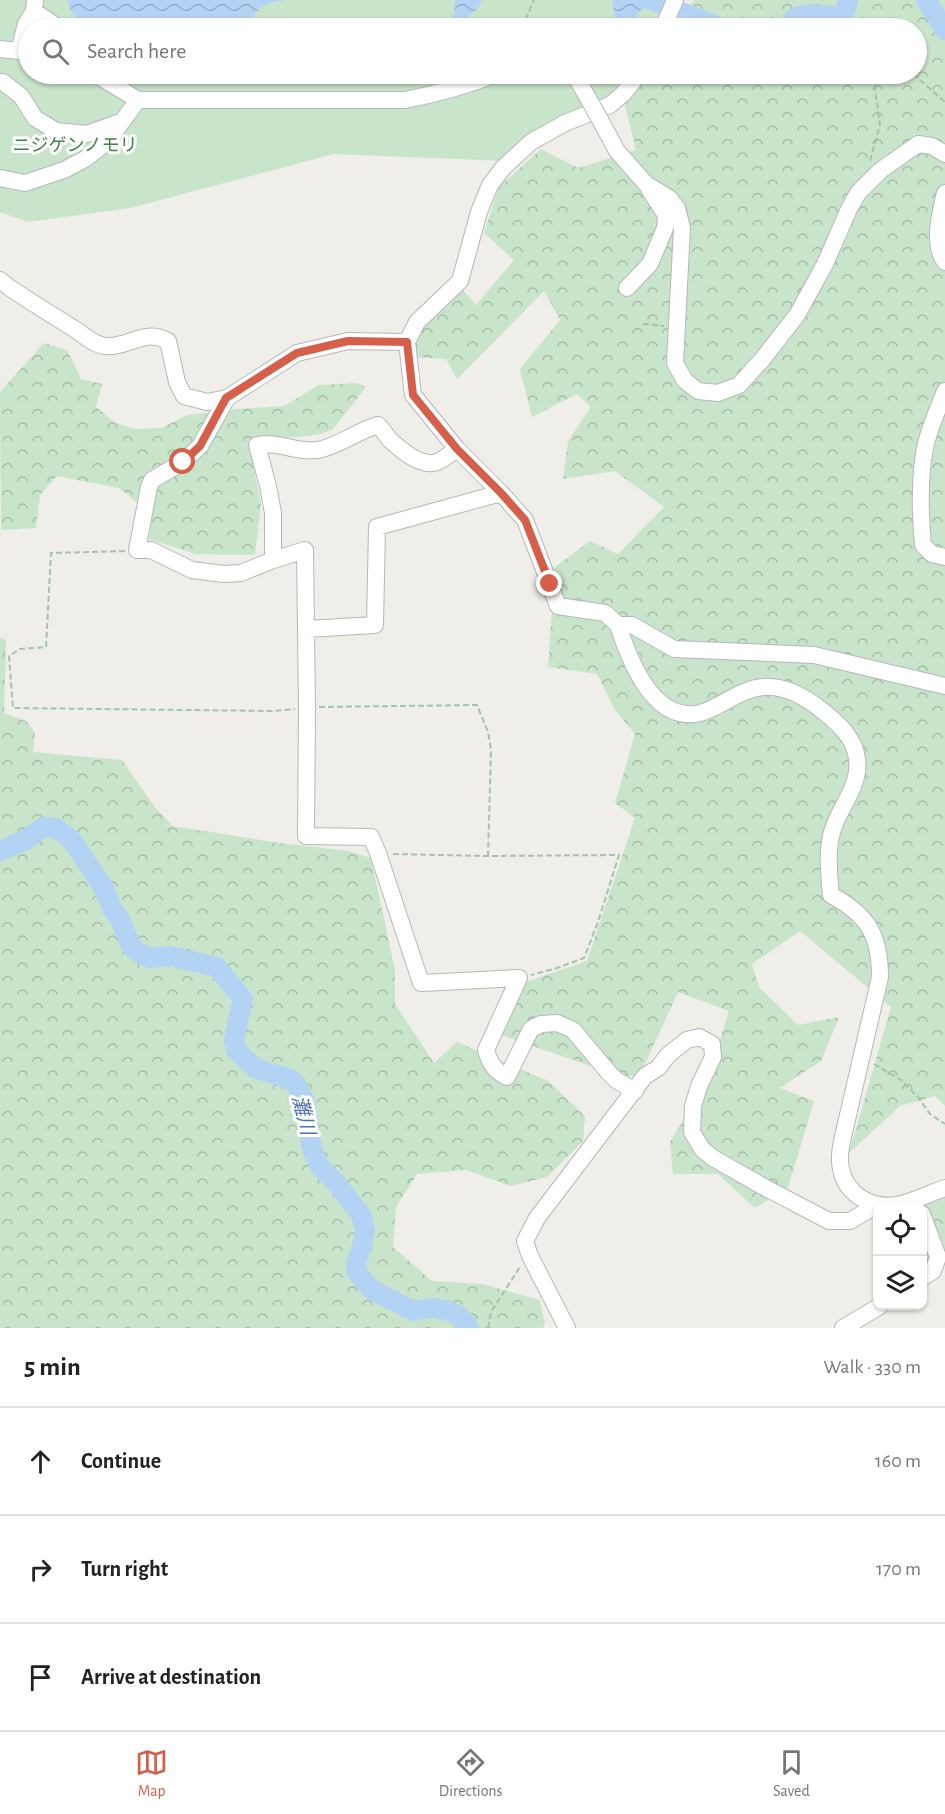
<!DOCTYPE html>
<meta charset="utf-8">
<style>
:root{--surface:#fff;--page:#f2f2f2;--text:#222;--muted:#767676;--line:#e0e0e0;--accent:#d55f48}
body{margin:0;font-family:"Alegreya Sans","Noto Sans JP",sans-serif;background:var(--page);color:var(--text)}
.controls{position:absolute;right:18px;bottom:18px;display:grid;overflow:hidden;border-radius:12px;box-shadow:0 2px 4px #0004}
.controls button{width:54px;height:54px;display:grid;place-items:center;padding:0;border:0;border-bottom:2px solid var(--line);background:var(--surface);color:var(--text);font:30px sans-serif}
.stop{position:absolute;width:18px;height:18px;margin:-14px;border:4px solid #d55f48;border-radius:50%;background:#fff}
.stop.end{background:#d55f48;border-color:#fff;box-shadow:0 2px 6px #0008}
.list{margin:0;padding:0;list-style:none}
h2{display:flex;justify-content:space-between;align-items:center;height:78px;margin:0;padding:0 24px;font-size:26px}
h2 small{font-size:20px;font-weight:400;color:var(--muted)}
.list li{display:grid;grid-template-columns:39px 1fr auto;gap:18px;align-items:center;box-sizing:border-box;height:108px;padding:0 24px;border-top:2px solid var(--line)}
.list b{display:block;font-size:22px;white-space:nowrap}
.list em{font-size:20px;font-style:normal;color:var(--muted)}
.icon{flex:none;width:33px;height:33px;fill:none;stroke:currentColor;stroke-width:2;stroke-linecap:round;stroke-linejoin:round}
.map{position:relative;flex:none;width:945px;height:1328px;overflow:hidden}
.search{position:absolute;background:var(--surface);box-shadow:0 2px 4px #0004;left:18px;right:18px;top:18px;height:66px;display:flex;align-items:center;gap:15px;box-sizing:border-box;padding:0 21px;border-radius:33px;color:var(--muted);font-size:22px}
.sheet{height:402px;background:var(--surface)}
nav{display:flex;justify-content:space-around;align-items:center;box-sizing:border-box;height:84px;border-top:2px solid var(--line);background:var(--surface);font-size:16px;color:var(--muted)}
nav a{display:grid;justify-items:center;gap:3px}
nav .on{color:var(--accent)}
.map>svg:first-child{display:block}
</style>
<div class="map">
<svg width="945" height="1328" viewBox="0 0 945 1328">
<defs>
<pattern id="forest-crowns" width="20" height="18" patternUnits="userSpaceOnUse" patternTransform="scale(1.5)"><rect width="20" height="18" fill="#c8e4ca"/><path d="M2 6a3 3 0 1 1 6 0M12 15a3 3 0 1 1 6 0" fill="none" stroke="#a6bca8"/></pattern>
<pattern id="water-waves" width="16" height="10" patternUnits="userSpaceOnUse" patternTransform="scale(1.5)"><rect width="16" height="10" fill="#b3d3f5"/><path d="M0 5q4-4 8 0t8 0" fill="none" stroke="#95afca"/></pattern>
</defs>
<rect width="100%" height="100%" fill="#efeee8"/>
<!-- forest -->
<path fill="url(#forest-crowns)" d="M695 0H945V1106L935 1096 900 1106 849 1153 891 1007 800 931 752 964 759 987 798 1025 839 1017 821 1061 780 1088 814 1101 788 1188 755 1208 718 1174H673L670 1142 707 1082 729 1011 678 992 640 1075 622 1077 501 1035 523 983 587 961 635 818 615 803 635 734 615 710 597 674 548 667 555 567 590 541 618 554 664 507 615 471 563 479 568 441 591 407 577 394 532 417 520 369 560 320 544 291 457 379 446 359 411 357 422 328 461 288 476 305 514 260 484 233 499 187 541 149 578 168 636 150 617 74H916V28H626L654 3 678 16Z
M44 343 67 350 81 379 102 384 96 407 114 422 134 429 162 428 187 415 237 409 284 406 319 385 357 383 366 387 333 429 321 434 298 437 248 440 261 504 255 555 195 554 149 539 152 515 119 488 57 476 40 495 36 528 1 530 0 392Z
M0 638 6 640 4 713 26 721 35 732 33 752 122 760 154 806 173 826 279 843 349 851 371 858 395 970V1004L434 1063 457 1042 548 1081 585 1116 583 1141 547 1177 511 1186 466 1170 417 1174 396 1207 393 1247 432 1281 482 1284 540 1300 545 1324 543 1328H0Z
M945 1182V1263H928L923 1258V1208Z"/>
<!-- park -->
<path fill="#c8e4ca" d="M0 0H664L655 28H28V74H633L623 94 507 161 334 154 130 208 28 222 0 212Z"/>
<!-- water -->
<path fill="url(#water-waves)" d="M68 0H285C260 5 259 6 247 28L230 24 222 28H101C83 24 71 19 68 0Z
M455 0H482L478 8 454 28H449L450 23 454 13Z
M612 0H656L654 3 650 2C639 9 635 20 626 28H619L615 19Z"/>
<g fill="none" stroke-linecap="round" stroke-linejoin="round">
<!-- river -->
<path stroke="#b3d3f5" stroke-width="20" d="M651 0 722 28
M926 0 945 30
M787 28C790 24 792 19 797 17 806 12 832 16 843 18L848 0
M0 851 25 840 44 827 56 828 71 839 105 890 112 909 119 917 131 946 140 954 152 958 169 956 217 967 243 999 235 1034 234 1041 236 1050 255 1068 289 1079 296 1084 306 1104 310 1139 313 1152 321 1168 337 1184 361 1215 365 1230 362 1247 358 1256 356 1267 358 1274 372 1290 414 1311C434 1305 458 1308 469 1328"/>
<defs>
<path id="minor" d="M34 11 59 28
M663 28 675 0
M0 49 19 51
M28 53 19 51 26 24 34 11 35 0
M95 74 138 100H405C436 94 466 86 496 74
M571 74 576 77 589 100
M639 74 623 94 610 105 565 123 531 142 503 168 490 185 479 212 460 281 417 322 407 342 413 395 457 449 501 493 525 520 558 606 605 613 618 625H632L674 649 814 655 945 686
M0 82H3L21 96 35 118 56 131 87 134 123 121
M603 125 617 151 646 184 669 198 677 208 682 228 675 363 685 381 698 391 718 393 739 385 761 361 797 315 825 264 849 209 858 193 881 170 918 144 932 146 945 154
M0 178 25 183 64 170 85 159 107 142 138 100
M945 193C940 213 932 244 945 262
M0 280 10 288C31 302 52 315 73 328 82 334 94 345 105 346 129 348 143 328 168 341L177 382 184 396 207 402 227 398 297 353 348 341 407 342
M627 288 650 264 665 228 666 215 649 189
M945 391C938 410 929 428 925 448 919 480 920 513 923 545L932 554 945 557
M227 398 200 446 183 462 152 480 149 487 137 550H151L192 570 224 574 241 573 273 560 305 550 307 708 306 836 371 837 378 853 421 983 519 978 486 1050C489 1063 496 1072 507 1077L531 1029 541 1024 557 1023 573 1030 609 1073 616 1080 635 1091
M273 560V513L268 486 257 445C278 441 297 453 318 450 339 446 357 431 378 425 383 430 386 435 390 440 401 450 421 468 437 462 444 459 451 453 457 449
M618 625C629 659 653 724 700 713 722 707 739 689 763 687 786 685 807 698 824 712 840 725 855 739 857 759 861 788 836 810 831 836 827 855 829 876 831 895 868 915 880 935 880 977L845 1128C842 1141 838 1155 841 1169 846 1195 872 1209 897 1205 914 1202 929 1193 945 1188
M307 629 375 625 377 527 501 493
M922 1214 938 1257 933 1271 922 1278
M567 1328 530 1256 525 1241 537 1218 645 1076 658 1068 668 1055 687 1040 699 1037 712 1044 713 1057 699 1086 693 1106 692 1132 702 1149 713 1158 764 1187 829 1221H850L877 1205
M843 1328 880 1306"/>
</defs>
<!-- minor casing -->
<use href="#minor" stroke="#b5b7bb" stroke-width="18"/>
<!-- path -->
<path stroke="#a2c4ae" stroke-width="2" stroke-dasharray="6 3" stroke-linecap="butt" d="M522 28 534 0
M913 74 945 102
M870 161 880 125 875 88 881 74
M643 324 664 326
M125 551 51 553 46 647 20 649 9 656 13 708 272 711 295 709
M319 707 477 705 488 732 491 750 488 856
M393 854 488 856 619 855 598 922 584 958 554 969 531 975
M874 1064 901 1080 918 1097 930 1114 945 1124
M488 1328 491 1312 520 1267"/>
<!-- minor -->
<use href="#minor" stroke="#fff" stroke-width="16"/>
<defs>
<path id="minor-bridge" d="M589 100 603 125"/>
</defs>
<!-- minor-bridge casing -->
<use href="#minor-bridge" stroke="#b5b7bb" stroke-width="18" stroke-linecap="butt"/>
<!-- minor-bridge -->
<use href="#minor-bridge" stroke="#fff" stroke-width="16"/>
</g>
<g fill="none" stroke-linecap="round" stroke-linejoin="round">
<!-- route -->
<path stroke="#d55f48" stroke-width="8" d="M183 462 200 446 226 398 297 353 348 341 407 342 413 395 457 449 501 493 525 520 550 584"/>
</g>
<g text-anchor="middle" stroke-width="6" stroke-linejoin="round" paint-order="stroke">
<!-- park labels -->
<g font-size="18" fill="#41834a" stroke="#fff">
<text x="75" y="151">ニジゲンノモリ</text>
</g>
<!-- water labels -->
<g font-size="20" font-style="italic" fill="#5073a6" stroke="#fff">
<text transform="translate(304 1115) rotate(76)" y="7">灘川</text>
</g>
</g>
</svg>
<div class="controls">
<button><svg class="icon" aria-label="locate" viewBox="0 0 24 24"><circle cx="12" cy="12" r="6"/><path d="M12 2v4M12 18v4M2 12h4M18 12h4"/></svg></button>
<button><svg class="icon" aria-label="layers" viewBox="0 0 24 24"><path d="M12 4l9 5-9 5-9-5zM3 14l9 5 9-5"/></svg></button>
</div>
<div class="stop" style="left:183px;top:462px"></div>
<div class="stop end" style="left:550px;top:584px"></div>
<div class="search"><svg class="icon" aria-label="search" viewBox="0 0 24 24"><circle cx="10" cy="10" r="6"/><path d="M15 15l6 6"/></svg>Search here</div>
</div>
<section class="sheet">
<h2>5 min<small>Walk · 330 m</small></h2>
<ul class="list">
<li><svg class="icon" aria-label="ahead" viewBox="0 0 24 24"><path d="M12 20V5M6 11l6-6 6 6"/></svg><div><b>Continue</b></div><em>160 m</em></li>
<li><svg class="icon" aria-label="right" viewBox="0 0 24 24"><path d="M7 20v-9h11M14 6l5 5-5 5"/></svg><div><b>Turn right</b></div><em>170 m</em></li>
<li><svg class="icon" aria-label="arrive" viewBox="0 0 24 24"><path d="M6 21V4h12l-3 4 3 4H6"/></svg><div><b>Arrive at destination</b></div></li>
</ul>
</section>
<nav>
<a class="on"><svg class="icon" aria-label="map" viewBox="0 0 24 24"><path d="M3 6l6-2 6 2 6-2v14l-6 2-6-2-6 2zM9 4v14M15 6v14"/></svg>Map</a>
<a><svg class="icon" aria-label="directions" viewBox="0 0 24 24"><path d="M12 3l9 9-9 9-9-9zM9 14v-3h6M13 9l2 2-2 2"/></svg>Directions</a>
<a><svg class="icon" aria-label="saved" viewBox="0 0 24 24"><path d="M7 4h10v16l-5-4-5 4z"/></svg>Saved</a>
</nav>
